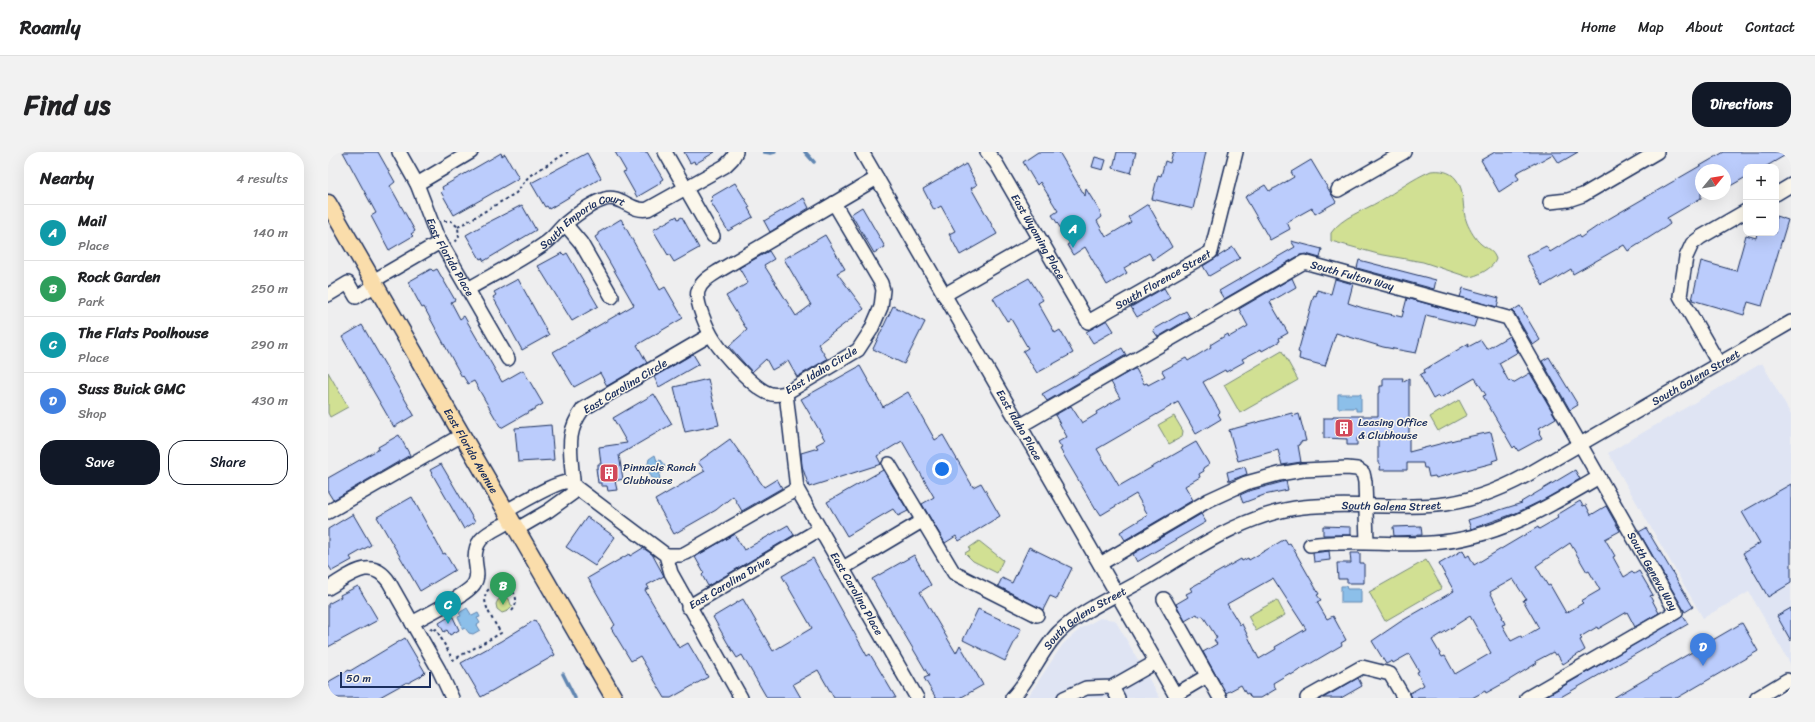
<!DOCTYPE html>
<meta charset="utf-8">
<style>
:root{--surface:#fff;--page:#f2f2f2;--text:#202124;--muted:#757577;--line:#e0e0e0;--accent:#111827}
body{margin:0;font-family:Sriracha,sans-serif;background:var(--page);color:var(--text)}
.controls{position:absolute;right:12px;top:12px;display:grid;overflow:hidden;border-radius:8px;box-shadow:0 4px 16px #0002}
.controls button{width:36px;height:36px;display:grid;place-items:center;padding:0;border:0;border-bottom:1px solid var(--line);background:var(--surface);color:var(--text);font:20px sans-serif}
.compass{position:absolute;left:1367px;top:12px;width:36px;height:36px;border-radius:50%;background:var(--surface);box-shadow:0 4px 16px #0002;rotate:60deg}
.scale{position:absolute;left:12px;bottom:10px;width:91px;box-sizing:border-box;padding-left:4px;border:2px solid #1b2f5e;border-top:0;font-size:11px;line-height:14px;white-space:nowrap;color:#1b2f5e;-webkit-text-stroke:3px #fbf7ec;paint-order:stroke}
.you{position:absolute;left:614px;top:317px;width:14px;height:14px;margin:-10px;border:3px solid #fff;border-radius:50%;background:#1a73e8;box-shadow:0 0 0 6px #1a73e833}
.badge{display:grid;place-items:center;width:26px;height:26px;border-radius:50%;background:var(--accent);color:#fff;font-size:13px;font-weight:700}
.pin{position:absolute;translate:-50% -33px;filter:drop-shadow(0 1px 2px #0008)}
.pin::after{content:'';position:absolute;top:21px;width:14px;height:12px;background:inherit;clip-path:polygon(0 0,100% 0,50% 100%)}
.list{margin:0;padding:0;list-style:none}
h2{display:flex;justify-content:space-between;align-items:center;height:52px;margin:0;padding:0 16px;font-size:17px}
h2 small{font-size:13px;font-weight:400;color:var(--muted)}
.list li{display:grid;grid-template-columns:26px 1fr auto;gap:12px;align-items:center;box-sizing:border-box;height:56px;padding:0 16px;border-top:1px solid var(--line)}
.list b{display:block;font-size:15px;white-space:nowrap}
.list p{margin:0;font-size:13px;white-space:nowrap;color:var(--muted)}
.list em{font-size:13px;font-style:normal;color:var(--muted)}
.actions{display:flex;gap:8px;padding:12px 16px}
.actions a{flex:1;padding:9px 0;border:1px solid var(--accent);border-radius:16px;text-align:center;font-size:14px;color:var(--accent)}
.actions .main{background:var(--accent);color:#fff}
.map{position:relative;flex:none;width:1463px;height:546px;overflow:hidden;border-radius:16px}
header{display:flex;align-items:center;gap:24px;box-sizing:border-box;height:56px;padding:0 20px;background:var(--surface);border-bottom:1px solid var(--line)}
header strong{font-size:19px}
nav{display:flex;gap:22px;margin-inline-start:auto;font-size:14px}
.intro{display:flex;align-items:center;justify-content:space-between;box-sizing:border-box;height:96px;padding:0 24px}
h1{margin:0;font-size:28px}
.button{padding:10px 18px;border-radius:16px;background:var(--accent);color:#fff;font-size:14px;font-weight:700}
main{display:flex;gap:24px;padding:0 24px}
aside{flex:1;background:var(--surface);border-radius:16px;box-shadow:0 4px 16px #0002}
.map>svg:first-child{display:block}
</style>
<header>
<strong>Roamly</strong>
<nav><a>Home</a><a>Map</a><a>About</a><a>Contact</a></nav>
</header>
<div class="intro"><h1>Find us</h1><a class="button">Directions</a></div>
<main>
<aside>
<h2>Nearby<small>4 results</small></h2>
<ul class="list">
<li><span class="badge" style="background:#0f9aa8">A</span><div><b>Mail</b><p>Place</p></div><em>140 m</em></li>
<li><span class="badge" style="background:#2e9e5b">B</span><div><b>Rock Garden</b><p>Park</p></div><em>250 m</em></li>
<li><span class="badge" style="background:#0f9aa8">C</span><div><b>The Flats Poolhouse</b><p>Place</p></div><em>290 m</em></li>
<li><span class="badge" style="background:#3f7fe0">D</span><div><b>Suss Buick GMC</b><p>Shop</p></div><em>430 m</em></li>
</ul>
<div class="actions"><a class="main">Save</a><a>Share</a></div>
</aside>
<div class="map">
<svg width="1463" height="546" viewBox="0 0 1463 546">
<rect width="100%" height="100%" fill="#eeeeef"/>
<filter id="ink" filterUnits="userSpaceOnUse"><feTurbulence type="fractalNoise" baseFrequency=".025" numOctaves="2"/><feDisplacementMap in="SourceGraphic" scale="8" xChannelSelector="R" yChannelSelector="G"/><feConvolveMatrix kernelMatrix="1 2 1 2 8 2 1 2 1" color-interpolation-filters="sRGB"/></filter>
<g filter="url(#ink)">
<!-- built -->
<path fill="#dfe4f3" d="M1434 211 1463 263V513L1421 440 1375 466 1280 301Z
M772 466 787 468 832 546H699L735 492 752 477Z"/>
<!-- green -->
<path fill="#d1e093" stroke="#768878" d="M1103 19C1112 18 1122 19 1128 27 1138 39 1133 57 1139 71 1142 78 1147 87 1153 92 1159 97 1165 98 1168 107 1166 116 1148 125 1140 125L1095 110 1050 102 1003 89V81C1014 65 1035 59 1052 49 1069 39 1084 27 1103 19Z
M954 199 970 228 912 261 896 233Z
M0 220 20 255 2 265 0 261Z
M1131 248 1139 263 1110 279 1102 265Z
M846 264 855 279 854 285 841 292 830 273Z
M651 389 675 408 669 421 645 409 637 401 642 398 641 396Z
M1098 408 1114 436 1057 469 1041 440Z
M176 445 181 447 183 453 185 454 180 459 174 461 169 457 168 452 170 448Z
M949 448 957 463 928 479 920 464Z"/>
<!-- water -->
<path fill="#8cbfe9" stroke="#5f85b1" d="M1010 242H1033V259H1028V256H1010Z
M327 303 329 309 332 308 337 314 334 321H331L332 328 324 326 319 316 321 307Z
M1013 434H1018L1019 437H1033V451H1013Z
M139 456 144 464 150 461 152 465 149 466 152 471 149 473 152 478 145 482 141 481 137 476 135 477 133 474 134 473 130 465 133 464 131 461Z"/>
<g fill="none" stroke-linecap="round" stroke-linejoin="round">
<!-- stream -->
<path stroke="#5f85b1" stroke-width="3.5" d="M436 0 443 1 447 0
M477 0 486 10
M235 522 247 546"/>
</g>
<!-- building -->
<path fill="#bbccfc" stroke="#1b2f5e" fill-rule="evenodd" d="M15 0H50L67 30 62 34 87 79 83 82 85 84 61 98 43 64 48 61Z
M287 0H319L335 27 332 29 333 31 309 45 295 20 298 19Z
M356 0H387L367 12 366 9 362 11Z
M710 0H731L757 44 758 37 771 58 774 65 769 69 778 85 803 70 800 65 820 52 844 95 825 108 821 101 796 116 799 121 779 133 757 95 745 103 739 93 742 91 724 63 730 59 712 30 709 33 695 10Z
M789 0H808L803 21 785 16Z
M845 0H878L865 57 824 47 830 23 833 24 837 9 842 11Z
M1167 0H1250L1231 11 1225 2 1207 12V11L1188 21 1191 27 1171 40 1153 8Z
M1396 0H1463L1437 15H1418V25L1397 37V18H1373V46L1339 66 1342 72 1338 75 1300 99 1296 93 1245 122 1243 117 1215 134 1198 104 1218 94 1222 100 1250 83 1252 86 1277 69Z
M173 1 174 4 177 2 191 26 126 63 113 40 115 38 114 35Z
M259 1 273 26 221 57 219 54 217 55 203 31Z
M767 5 778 8 775 18 764 15Z
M983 8 1008 50 987 62 984 56 966 66 959 70 962 77 942 88 917 45 937 33 941 39 949 35 966 25 963 20Z
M638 12 649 33 643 36 669 82 632 103 621 82 627 79 613 54 606 58 595 37Z
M407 31 422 55 420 56 425 65 400 79 382 49 385 47 383 45Z
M476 46 481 56 442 80 436 69Z
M194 53 208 78 156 109 154 106 152 107 138 83 157 72Z
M534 55 557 95 546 101 523 62Z
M349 64 350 67 354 65 371 96 346 110 341 102 340 103 325 78Z
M1448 64 1460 68 1434 154 1420 150 1416 163 1364 148 1373 109 1408 119 1418 83 1428 86 1429 81H1448Z
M293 67 332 138 337 135 355 166 309 193 319 211 279 234 272 221 246 235 225 200 306 153 267 85 270 83V81Z
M497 83 517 117 509 121 536 157 490 192 499 207 469 225 460 209 444 218 438 207 424 220 401 194 419 178 398 144 420 131 411 116 441 99 446 107 436 113 468 164 483 153 456 107Z
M963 89 994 97 992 106 978 102 972 103 896 147 891 139 967 95Z
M905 95 912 106 881 124 875 114Z
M234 101 236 103 239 101 270 154 244 169 210 114Z
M1031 108 1108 128 1106 137 1029 116Z
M103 117 105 119 109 117 127 148 123 150 132 167 136 164 174 230 195 218 215 252 173 276 146 229 140 232 135 224 134 225 96 155 94 156 80 130Z
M701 126 715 148 710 151 727 181 732 178 745 201 709 221 695 199 700 196 683 167 679 169 665 146Z
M964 126 968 135 942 150 960 181 951 186 952 189 934 199 933 197 914 207 916 210 898 220 897 218 875 230 892 260 890 262 893 267 868 282 850 250 769 297 791 334 868 290 881 312 875 316 876 319 871 322 872 325 857 334 865 348 797 388 792 380 820 363 808 342 773 363 769 357 768 358 732 297 734 296 730 290 739 285 727 263 743 254 754 271 769 262 768 260 792 246 783 230 806 217H808L816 232 819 231 820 233 837 224 834 219 858 206 860 209 883 195 882 193 900 182 901 185 920 174 911 157Z
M190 127 221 183 194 198 165 145 168 143 166 140Z
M1007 127 1025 132 1020 151 1035 156 1074 165 1079 146 1149 166 1146 175 1098 163 1088 201 1055 195 1008 181 997 214 971 207 972 201 970 200 986 143 988 144 989 138 1003 142Z
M836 136 842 146 809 165 803 155Z
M1135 136 1171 146 1169 155 1132 145Z
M565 154 597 170 576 212 545 197Z
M1192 154 1212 188 1205 193 1187 162 1184 159Z
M858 159 862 166 830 185 825 178Z
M779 168 786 179 765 191 758 180Z
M34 173 86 263 66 275 14 185Z
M1181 184 1190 200 1171 211 1181 230 1183 228 1185 231 1202 221 1228 266 1211 276 1213 279 1211 281 1214 286 1190 299 1187 294 1185 296 1155 244 1158 243 1147 226 1112 246 1110 244 1105 247 1092 223 1097 220 1096 218 1141 191 1140 195 1153 188 1159 197Z
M794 196 798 203 719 249 714 242Z
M365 202 371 212 331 235 326 225Z
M1221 205 1250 253 1242 258 1214 209Z
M532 214 555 255 580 240 607 288 615 283 645 335 653 331 672 364 631 389 628 384 617 391 594 352 606 345 574 289 549 304 553 312 481 335 474 314 473 301 490 296 488 293 497 288 473 247Z
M1055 226H1075L1074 230 1081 226V300L1134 286 1163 280 1170 307 1164 309 1165 311 1108 326 1107 324 1101 325 1099 316H1096L1095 311H1079V318H1051L1052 311H1050V286H1029V293H1019V287L996 286V266H1005V264H1050V241H1052V234H1055Z
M380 227 391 273 357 280 346 235Z
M326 242 344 272 291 303 295 327 287 329 289 338 280 339 279 334H273V331H270L268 316H270V312H273L271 295 299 291 285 266Z
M964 261 965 264 971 262 978 289 972 290V292L970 293 973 310 954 313 950 298 910 309 901 278Z
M223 273 226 308 190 310 187 276Z
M71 283 82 303 5 348 0 340V326L51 297 50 295Z
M402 287 436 335 449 327 454 336 414 359 405 344 388 358 346 382 327 348 377 319 370 310Z
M113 312 147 370 136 377 102 318Z
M917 315 919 322 901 329 899 320Z
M555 318 580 359 570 364 565 357 519 384 499 350Z
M1247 318 1252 327 1217 347 1188 361 1143 377 1140 368 1194 351 1193 350Z
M958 329 960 338 936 343 915 351 912 343 921 339Z
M1463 332V431L1440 445 1415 401 1432 391 1414 360Z
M84 345 115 402 117 401 127 418 92 439 49 365Z
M1252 349 1255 354 1258 353 1263 363 1278 354 1292 379 1277 387 1287 404 1285 405 1296 425 1304 420 1306 422 1311 419 1325 443 1322 444 1331 461 1307 475 1299 460 1270 477 1269 475 1252 485 1254 487 1252 488 1257 498 1235 512 1229 502 1227 503 1225 500 1208 509 1209 511 1178 530 1158 541 1157 539 1144 546H1084L1082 541 1096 533 1089 520 1091 519 1081 502 1065 511 1064 509 1058 512 1044 489 1072 470 1126 439 1111 412 1135 398 1138 405 1141 403 1146 413 1210 375 1211 377 1230 366 1229 363ZM1242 391 1259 420 1261 419 1272 438 1253 449 1255 451 1238 461 1222 433 1220 434 1208 414ZM1185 427 1198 447 1195 448 1211 476 1194 486 1193 484 1183 489 1174 473 1177 472 1174 465H1175L1162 440ZM1142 464 1163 501 1127 522 1117 504 1114 505 1104 488Z
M25 362 43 393 22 405 24 408 4 419 0 413V377Z
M873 362 878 370 809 410 805 402Z
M259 365 287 385 267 414 238 395Z
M460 373 466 383 380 434 374 423 376 421 367 405 406 382 416 398Z
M995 374 1023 375V383H995Z
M1093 374 1094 383 1066 384 1065 375Z
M1318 376 1365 455 1357 460 1311 380Z
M957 387 960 392 962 391 991 442 989 443 993 448 989 450 999 467 1005 464 1018 488 1013 491 1014 493 963 523 962 521 945 531 948 537 933 546H923L920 541 918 542 913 533 898 541 875 500 889 492 886 488 889 486 875 464 871 465 869 462 857 469 848 452 860 445 858 442 864 439 862 436 913 407 914 409 920 406 921 408ZM945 426 978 477 947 495 948 497 931 507 914 472 912 473 899 452Z
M701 395 744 416 729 447 722 444 715 458 670 434 674 426 684 431Z
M315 396 324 402 336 424 319 433 321 436 317 438 351 496 360 491 380 525 343 546H337L312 504 303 509 283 476 287 473 260 426 301 402 302 404Z
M1001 399 1002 408 986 410 985 401Z
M1022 401H1032V411H1036V431H1019V427H1010L1009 411H1023Z
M586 403 603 433 592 440 628 501 632 493 655 533 632 546H608L596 526 601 524 544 427Z
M485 406 539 504 542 502 568 546H506L490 518 465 532 473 546H439L414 503 409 506 399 490 385 465 415 447 445 499 484 476 454 424Z
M30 434 50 468 0 495V452L13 445 12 443Z
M1463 456V489L1449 464Z
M650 457 693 477 677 509 635 488Z
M124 463 131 478 122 483 119 478 116 480 111 471Z
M1355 464 1360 472 1231 546H1215Z
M207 468 227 503 153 545 133 511 173 489Z
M1414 471 1430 499 1349 546H1285Z
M77 486 97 520 93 524 80 531 79 530 50 546H0V530L21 518 22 519Z
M1030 526 1034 534 1013 546H995Z"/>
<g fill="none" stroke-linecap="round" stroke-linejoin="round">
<defs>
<g id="minor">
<path id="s1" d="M71 0 89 32 109 84 180 207"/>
<path d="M337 0 385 84"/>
<path id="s2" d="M534 0 849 546"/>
<path id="s3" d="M659 0 668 11 760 170 883 100 908 0"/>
<path d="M89 32 143 0"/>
<path d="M1010 38 1076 0"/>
<path d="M1448 42 1463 33"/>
<path d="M1222 50 1240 48 1255 43 1329 0"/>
<path d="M506 51 553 131 555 138 553 155 543 178 530 198 458 241C452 242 447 244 440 241 426 236 395 202 386 188 380 179 367 150 370 139 373 130 381 125 389 120L549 26"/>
<path d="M237 72 253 91 284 145"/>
<path d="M45 129 112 90"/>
<path id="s4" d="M140 137C166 122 194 108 219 90 226 85 231 77 238 71 249 62 263 51 277 47 292 42 304 61 320 57L397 14 404 7 408 0"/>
<path d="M0 143 20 131 28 145 48 133"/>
<path d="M616 143 712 88"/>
<path d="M1391 212 1352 144 1358 105 1364 92 1373 85 1418 59"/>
<path id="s5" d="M458 241 469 337 589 546"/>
<path id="s6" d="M692 274 976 110 1180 166 1348 460 1199 546"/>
<path d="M561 312 626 421 709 463"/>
<path d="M178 359C190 353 230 328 241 330L338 403 343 421 413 546"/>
<path d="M0 360 134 283"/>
<path d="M189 377 220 359 245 341C246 334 245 326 244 319 242 294 239 279 255 257L382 183"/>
<path d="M982 393C1022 387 1063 394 1103 391 1167 387 1217 357 1271 325"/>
<path d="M338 403H352L358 401 469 337"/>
<path d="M772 412 881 348 918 331 951 322 975 318 1019 316 1029 317 1035 321 1037 330 1039 390"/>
<path d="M515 416 594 369"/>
<path d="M0 436C21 424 43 403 61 430L111 518 124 546"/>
<path d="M836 447 892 546"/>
<path id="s7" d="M360 455 492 377"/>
<path d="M84 471C98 463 139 443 146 432 150 426 149 420 148 414 143 384 162 381 184 368"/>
<path d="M784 535 790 546"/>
<path d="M847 543 879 524"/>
<path id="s8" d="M684 546C703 527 712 499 731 480 753 459 783 446 808 432 861 402 913 362 975 355 1019 350 1064 357 1108 353 1141 350 1170 339 1199 323L1463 170"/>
<path d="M736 546 758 536 784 535 828 510"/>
<path d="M979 546 1034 515 1062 522 1076 546"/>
<path d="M1429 546 1459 528"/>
</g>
<g id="major">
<path id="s9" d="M0 51 286 546"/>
</g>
</defs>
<!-- minor casing -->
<use href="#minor" stroke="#1b2f5e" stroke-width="16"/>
<!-- major casing -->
<use href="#major" stroke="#1b2f5e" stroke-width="19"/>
<!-- path -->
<path stroke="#1b2f5e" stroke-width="2" stroke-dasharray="3 3" stroke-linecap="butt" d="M116 69H123L130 75 131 86 126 91
M130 75 188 41 201 24 240 0
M102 476 105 479 108 477 125 508 173 481C165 468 142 437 172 433L183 437C189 444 190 451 184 459"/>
<!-- minor -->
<use href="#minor" stroke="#fbf7ec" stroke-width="13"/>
<!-- major -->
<use href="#major" stroke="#faddab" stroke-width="16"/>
</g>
</g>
<!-- icons -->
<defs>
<symbol id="building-square" viewBox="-11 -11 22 22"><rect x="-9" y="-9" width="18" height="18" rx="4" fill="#d1495b" stroke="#fbf7ec"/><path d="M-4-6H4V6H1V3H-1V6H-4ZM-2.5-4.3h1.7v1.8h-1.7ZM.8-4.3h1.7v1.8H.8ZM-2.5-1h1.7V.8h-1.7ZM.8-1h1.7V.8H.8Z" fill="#fff"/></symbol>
</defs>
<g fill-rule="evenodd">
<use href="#building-square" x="1005" y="265" width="22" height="22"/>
<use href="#building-square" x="270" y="310" width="22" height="22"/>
</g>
<g text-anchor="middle" stroke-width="3" stroke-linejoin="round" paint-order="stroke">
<!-- street labels -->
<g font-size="11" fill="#1b2f5e" stroke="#fbf7ec">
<text dy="4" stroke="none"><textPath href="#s4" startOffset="135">South Emporia Court</textPath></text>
<text dy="4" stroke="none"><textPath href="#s3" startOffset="99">East Wyoming Place</textPath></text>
<text dy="4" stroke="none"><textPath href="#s1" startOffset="117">East Florida Place</textPath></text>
<text dy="4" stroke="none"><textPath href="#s6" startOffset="378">South Fulton Way</textPath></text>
<text dy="4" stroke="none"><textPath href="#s3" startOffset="284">South Florence Street</textPath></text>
<text transform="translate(493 218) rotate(-31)" y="4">East Idaho Circle</text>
<text dy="4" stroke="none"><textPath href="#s8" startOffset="782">South Galena Street</textPath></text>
<text transform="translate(297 234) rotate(-31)" y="4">East Carolina Circle</text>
<text dy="4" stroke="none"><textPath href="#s2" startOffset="315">East Idaho Place</textPath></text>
<text dy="4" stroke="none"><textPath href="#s9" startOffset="286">East Florida Avenue</textPath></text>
<text dy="4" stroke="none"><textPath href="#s8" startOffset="446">South Galena Street</textPath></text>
<text dy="4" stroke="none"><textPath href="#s6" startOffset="831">South Geneva Way</textPath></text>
<text dy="4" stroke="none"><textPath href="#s7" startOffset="48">East Carolina Drive</textPath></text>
<text dy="4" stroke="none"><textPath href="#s5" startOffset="217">East Carolina Place</textPath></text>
<text dy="4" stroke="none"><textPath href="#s8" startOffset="110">South Galena Street</textPath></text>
</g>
<!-- poi labels -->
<g font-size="11" fill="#1b2f5e" stroke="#fbf7ec" text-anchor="start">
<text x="1030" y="274">Leasing Office<tspan x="1030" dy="13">&amp; Clubhouse</tspan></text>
<text x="295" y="319">Pinnacle Ranch<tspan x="295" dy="13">Clubhouse</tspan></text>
</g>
</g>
</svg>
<div class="controls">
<button>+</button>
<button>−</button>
</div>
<svg class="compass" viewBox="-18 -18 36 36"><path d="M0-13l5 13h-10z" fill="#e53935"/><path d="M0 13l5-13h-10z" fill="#757577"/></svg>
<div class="scale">50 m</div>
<div class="you"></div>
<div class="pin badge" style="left:745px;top:96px;background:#0f9aa8">A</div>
<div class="pin badge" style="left:175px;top:453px;background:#2e9e5b">B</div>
<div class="pin badge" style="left:120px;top:472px;background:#0f9aa8">C</div>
<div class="pin badge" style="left:1375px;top:514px;background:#3f7fe0">D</div>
</div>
</main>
